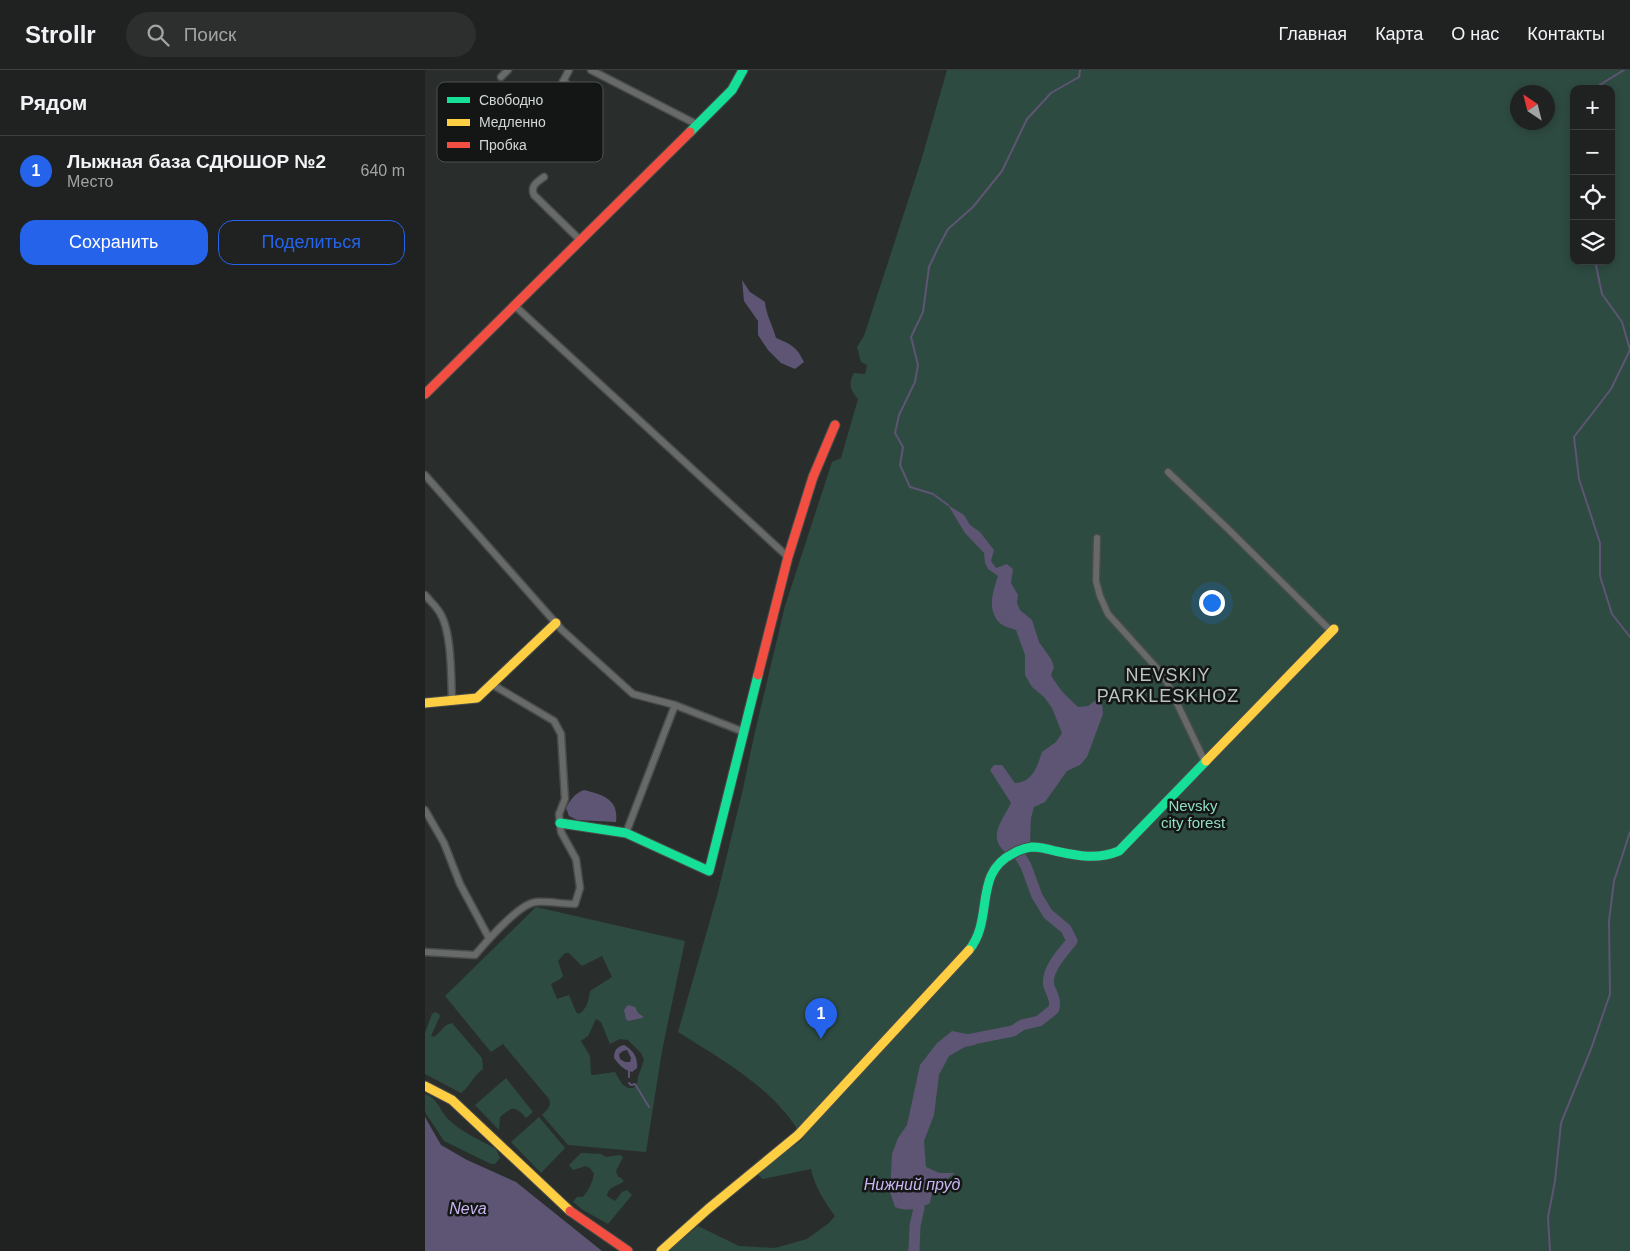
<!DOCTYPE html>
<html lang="ru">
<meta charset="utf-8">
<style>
:root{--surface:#1f2221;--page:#2c2f2e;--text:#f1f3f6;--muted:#a1a4a5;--line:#3c3f3f;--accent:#2563eb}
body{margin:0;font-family:Helvetica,sans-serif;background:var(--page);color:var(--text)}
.controls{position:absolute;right:15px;top:15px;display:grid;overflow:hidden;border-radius:10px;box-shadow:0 2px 8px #0003}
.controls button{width:45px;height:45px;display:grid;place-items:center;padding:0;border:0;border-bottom:1px solid var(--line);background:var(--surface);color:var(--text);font:25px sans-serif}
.compass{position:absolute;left:1085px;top:15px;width:45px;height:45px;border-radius:50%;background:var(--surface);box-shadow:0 2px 8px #0003;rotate:325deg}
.you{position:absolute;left:786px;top:532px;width:18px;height:18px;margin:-12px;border:4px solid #fff;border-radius:50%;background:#1a73e8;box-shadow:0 0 0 8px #1a73e833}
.badge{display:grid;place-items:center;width:32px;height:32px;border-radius:50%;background:var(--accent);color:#fff;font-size:16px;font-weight:700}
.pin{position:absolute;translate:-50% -41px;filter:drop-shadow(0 1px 2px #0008)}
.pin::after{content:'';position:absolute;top:26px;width:18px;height:15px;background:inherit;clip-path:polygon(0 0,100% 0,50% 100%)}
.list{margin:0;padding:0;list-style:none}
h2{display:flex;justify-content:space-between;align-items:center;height:65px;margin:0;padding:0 20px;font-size:21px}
h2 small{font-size:16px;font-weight:400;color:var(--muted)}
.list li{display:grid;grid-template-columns:32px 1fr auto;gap:15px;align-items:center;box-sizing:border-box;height:70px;padding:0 20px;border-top:1px solid var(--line)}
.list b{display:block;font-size:19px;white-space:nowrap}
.list p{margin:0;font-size:16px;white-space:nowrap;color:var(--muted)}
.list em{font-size:16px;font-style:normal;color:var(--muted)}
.actions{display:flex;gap:10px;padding:15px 20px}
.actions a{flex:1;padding:11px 0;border:1px solid var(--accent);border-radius:15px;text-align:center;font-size:18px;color:var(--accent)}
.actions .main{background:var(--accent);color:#fff}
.icon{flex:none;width:28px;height:28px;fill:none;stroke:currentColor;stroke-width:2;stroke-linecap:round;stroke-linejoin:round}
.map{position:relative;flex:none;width:1205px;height:1181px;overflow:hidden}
header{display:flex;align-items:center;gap:30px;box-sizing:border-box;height:70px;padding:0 25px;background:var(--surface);border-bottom:1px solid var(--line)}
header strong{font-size:24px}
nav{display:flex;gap:28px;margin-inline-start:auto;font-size:18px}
.search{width:350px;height:45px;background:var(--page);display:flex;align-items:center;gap:12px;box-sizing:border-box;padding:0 18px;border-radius:28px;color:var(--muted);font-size:19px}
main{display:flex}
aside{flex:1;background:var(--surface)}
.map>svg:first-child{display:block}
</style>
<header>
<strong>Strollr</strong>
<div class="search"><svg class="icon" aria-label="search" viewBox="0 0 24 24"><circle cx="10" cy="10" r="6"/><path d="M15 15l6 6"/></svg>Поиск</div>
<nav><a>Главная</a><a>Карта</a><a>О нас</a><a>Контакты</a></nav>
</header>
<main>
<aside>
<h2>Рядом<small></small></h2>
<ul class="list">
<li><span class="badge">1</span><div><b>Лыжная база СДЮШОР №2</b><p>Место</p></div><em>640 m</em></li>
</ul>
<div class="actions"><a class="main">Сохранить</a><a>Поделиться</a></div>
</aside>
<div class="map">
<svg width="1205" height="1181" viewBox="0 0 1205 1181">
<rect width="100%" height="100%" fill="#292e2c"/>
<!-- green -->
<path fill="#2e4b41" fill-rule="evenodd" d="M522 0H1205V1181H243L273 1156 314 1176 350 1178 382 1169 404 1153 410 1146C399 1131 390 1117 386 1099L338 1109 331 1103 378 1069C352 1020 299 991 253 962L292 826 318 719 329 666 360 536 407 392 416 388 433 329C425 319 423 314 429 303L440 304 442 295 436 292 432 277 439 266 496 91ZM1149 19H1186V191H1149ZM1092 22H1122V52H1092Z
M111 837 260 871 237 981 221 1082 143 1075 117 1045C122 1040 127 1036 124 1029L78 974 66 982 20 926ZM140 883H144L157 896 177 886 187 907 165 921C164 929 162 939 154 944L151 942 144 925 132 929 126 914 135 909 138 906 133 891ZM171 949 176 952 185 974 195 969 203 970 216 983 219 990 213 1007 212 1014 208 1018H203L197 1014 190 1002 168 1005 166 1004 165 986 156 971 163 966Z
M10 942 14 944 15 946 6 966 9 967C16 963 17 955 27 953L57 988 58 999C48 1006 47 1014 36 1023L0 1004V963L7 944Z
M81 1008 108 1042 101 1048C90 1036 88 1036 75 1047L74 1060 50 1035Z
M0 1024C12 1028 14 1038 21 1047 35 1062 54 1069 71 1079L75 1088 70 1094H66L19 1071 0 1042Z
M114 1047 140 1078 116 1103 86 1072Z
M156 1083 176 1084 181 1087 195 1085 198 1087 191 1101 193 1107H195L199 1111C192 1117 183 1116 182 1126L190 1131 197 1122 202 1120 207 1125 183 1154 158 1140 148 1132 152 1127H158C164 1120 167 1113 169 1104L165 1098 161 1096 148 1100 144 1095Z"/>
<!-- water -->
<path fill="#5e5473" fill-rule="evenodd" d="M317 210 325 222 340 232C341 245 348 256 351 268 366 274 372 277 379 292L370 299 356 293 343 280 333 265V251L319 231Z
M523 435 539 445 545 455 555 462 569 480 566 491 571 498 582 494 588 499 586 513 593 525 592 533 595 540 607 550 614 572 626 589 629 597 626 605C633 618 642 627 653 637L663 636 671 630 677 635 678 644 662 687 655 695 642 701 620 732 609 737 606 748 605 772 580 782C562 766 578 750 586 733L565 700 569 695H577L590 713C608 712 612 697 617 682L631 672 637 663 627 638 619 627 607 617 600 605V585L591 560C586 558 580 557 576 554 561 541 568 521 573 506L563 499 560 493 559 483 540 463Z
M159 720C178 725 194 729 191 752L152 750 144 746 141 738C146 729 149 724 159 720Z
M203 935 210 937 213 943 219 947 217 948 203 951 201 949 199 940Z
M527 961 557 967 550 975 540 977 524 986 514 1005 509 1045 499 1071 501 1097 514 1103H530L508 1119 505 1133C493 1139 483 1142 470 1137L465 1122 467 1084 473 1068 482 1055 495 995 512 973Z
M199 975C208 980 213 987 212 998L207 1002C199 1000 194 995 189 988 189 980 192 977 199 975ZM202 980 206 988 205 992H200L195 989 194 984 198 981Z
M0 1047 16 1075 42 1090 91 1112 177 1181H0Z
M490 1156 494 1181H483Z"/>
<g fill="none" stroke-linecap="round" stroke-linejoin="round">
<!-- stream -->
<path stroke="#5e5473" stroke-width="2" d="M1168 19 1199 0
M1170 191 1177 224 1197 252 1205 280 1186 319 1149 367 1154 409 1175 473V506L1187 544 1205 567
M523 435 508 424 485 417 475 395 478 377 470 363 474 345 490 312 493 295 486 267 498 242 504 197 513 178 523 159 548 137 577 101 602 49 626 23 654 7 655 0
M204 1007V1001
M204 1013 206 1015 210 1014 224 1037
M1125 1181 1123 1147 1130 1111 1136 1053 1166 979 1185 924 1184 851 1189 811 1205 762"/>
<!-- river -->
<path stroke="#5e5473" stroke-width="11" d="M542 970 588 961 597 955 614 951 629 939C631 929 627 925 624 916 620 901 638 882 647 871L641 859 623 844 612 826 601 796 593 783
M489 1181 490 1156 494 1138 491 1124"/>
<defs>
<path id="street" d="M166 0 273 55
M76 7 83 0
M138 11 164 31
M135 45 130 27 144 0
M119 107C112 112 105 116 109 125L155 170
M89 235 363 487
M743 402 802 458 907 562
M0 405 137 560 208 624 250 635 319 662
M672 468 671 511 675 526 683 544 739 606 780 692
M0 525C5 531 11 536 15 543 27 562 26 608 27 631
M0 740 19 773 35 814 64 868
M201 763 250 635
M0 882 50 885C61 872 95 833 111 832 123 831 137 834 150 834L155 818 151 789 136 762 134 744 140 729 136 664 129 651 68 615"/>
<path id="fast" d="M265 62 307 20 318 0
M135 753 201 763 284 801 333 605
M544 880C570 848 547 803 589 783 594 780 600 778 607 777 614 777 623 779 630 781 653 786 672 790 694 781L781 691"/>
<path id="slow" d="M0 633 52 628 131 553
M781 691 909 559
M0 1016 27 1030 145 1141
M236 1181 283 1139 373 1065 544 880"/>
<path id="jam" d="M0 324 265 62
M333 605 363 487 388 407 410 355
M145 1141 203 1181"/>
</defs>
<!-- street casing -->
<use href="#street" stroke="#484c4b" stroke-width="9"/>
<!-- fast casing -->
<use href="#fast" stroke="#484c4b" stroke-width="11"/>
<!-- slow casing -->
<use href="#slow" stroke="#484c4b" stroke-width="11"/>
<!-- jam casing -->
<use href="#jam" stroke="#484c4b" stroke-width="11"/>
<!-- street -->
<use href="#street" stroke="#686a69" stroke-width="6"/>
<!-- fast -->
<use href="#fast" stroke="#16e098" stroke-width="9"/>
<!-- slow -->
<use href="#slow" stroke="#ffcf43" stroke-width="9"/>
<!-- jam -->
<use href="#jam" stroke="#f24e42" stroke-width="9"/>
</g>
<g text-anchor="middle" stroke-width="5" stroke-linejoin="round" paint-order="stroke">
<!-- park labels -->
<g font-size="15" fill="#91dec3" stroke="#131615">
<text x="768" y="741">Nevsky<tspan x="768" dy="17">city forest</tspan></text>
</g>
<!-- water labels -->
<g font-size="16" font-style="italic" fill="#c8b5f1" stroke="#131615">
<text x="487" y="1120">Нижний пруд</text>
<text x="43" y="1144">Neva</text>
</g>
<!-- quarter labels -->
<g font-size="18" letter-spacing="1" fill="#bbc4c0" stroke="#131615">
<text x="743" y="611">NEVSKIY<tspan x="743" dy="21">PARKLESKHOZ</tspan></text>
</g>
</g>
<!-- legend -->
<rect x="12" y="12" width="166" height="80" rx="8" fill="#131615" stroke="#4c504f" stroke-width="1"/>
<rect x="22" y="27" width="23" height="6" fill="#16e098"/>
<rect x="22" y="49" width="23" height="7" fill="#ffcf43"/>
<rect x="22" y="72" width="23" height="6" fill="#f24e42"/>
<g font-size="14" fill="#d2d7d5">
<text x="54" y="35">Свободно</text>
<text x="54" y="57">Медленно</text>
<text x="54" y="80">Пробка</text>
</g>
</svg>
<div class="controls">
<button>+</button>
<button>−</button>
<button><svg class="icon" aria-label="locate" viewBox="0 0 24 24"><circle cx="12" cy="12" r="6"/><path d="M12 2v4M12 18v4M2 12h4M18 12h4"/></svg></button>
<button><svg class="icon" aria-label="layers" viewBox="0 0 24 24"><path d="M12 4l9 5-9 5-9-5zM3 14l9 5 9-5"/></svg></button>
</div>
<svg class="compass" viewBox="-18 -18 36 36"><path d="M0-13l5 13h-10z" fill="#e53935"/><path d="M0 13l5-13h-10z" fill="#a1a4a5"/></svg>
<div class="you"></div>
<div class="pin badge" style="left:396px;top:969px">1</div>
</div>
</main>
